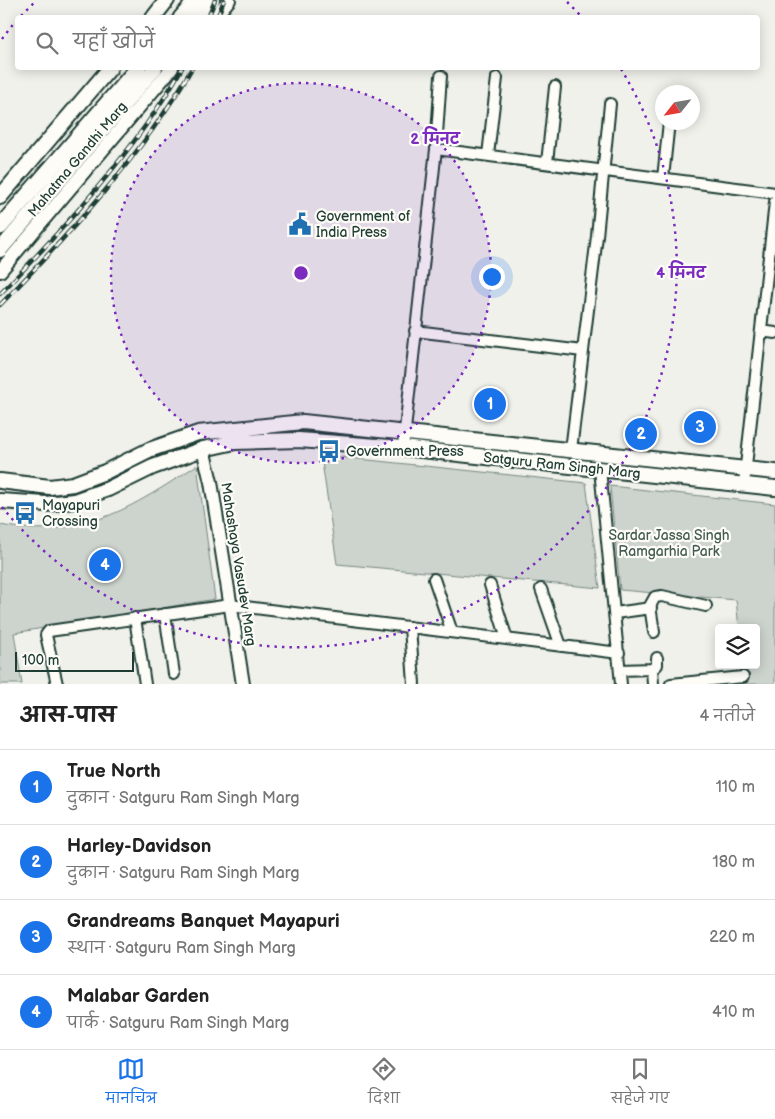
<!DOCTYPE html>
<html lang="hi">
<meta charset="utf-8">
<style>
:root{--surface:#fff;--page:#f2f2f2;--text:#222;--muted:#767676;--line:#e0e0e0;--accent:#1a73e8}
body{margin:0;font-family:"Balsamiq Sans","Playpen Sans Deva",sans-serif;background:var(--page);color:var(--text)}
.controls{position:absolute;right:15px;bottom:15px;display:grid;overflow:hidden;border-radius:5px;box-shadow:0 2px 12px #0003}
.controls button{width:45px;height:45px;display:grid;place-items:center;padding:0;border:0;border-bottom:1px solid var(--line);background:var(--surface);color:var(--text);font:25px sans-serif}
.compass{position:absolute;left:655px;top:85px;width:45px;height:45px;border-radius:50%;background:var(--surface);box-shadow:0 2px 12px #0003;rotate:239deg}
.scale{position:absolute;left:15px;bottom:12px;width:119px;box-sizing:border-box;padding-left:5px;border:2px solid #1f3d34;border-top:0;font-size:14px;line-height:18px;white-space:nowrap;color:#1f3d34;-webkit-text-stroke:4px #fdfcf7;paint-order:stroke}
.you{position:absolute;left:491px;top:276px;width:18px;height:18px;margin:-12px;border:4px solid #fff;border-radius:50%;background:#1a73e8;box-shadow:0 0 0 8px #1a73e833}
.badge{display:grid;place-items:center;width:32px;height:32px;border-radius:50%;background:var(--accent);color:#fff;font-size:16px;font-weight:700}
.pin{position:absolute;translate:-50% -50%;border:2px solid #fff;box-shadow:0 1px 5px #0006}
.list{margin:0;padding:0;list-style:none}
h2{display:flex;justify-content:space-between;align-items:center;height:65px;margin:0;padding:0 20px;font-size:21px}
h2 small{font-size:16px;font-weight:400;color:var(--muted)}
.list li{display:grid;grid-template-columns:32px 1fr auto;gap:15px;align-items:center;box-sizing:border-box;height:75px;padding:0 20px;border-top:1px solid var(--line)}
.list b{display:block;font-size:19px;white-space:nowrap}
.list p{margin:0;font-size:16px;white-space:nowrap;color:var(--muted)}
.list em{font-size:16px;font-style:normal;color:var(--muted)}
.icon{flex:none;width:28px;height:28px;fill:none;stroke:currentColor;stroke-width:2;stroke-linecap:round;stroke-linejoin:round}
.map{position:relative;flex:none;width:775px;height:684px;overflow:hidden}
.search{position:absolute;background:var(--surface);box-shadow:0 2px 12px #0003;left:15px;right:15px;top:15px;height:55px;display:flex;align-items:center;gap:12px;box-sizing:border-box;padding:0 18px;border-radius:5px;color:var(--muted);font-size:19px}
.sheet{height:365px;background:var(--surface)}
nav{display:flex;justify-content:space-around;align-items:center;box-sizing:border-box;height:70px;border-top:1px solid var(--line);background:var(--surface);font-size:14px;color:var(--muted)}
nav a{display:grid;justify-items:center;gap:2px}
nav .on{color:var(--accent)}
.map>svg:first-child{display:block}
</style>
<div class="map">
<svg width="775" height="684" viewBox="0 0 775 684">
<rect width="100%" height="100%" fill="#f0f1eb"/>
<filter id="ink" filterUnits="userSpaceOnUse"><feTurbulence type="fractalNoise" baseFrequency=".02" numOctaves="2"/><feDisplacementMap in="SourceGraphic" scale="10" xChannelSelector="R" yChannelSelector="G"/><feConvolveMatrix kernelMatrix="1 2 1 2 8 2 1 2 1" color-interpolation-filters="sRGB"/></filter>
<g filter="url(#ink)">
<!-- green -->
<path fill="#cdd3cd" stroke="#768880" d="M321 455 586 483 600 588 337 564Z
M197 465 215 599 14 633 22 684H0V525C83 540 130 509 197 465Z
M610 486 775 504V684H746L744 665H756V628H739L736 600 620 590Z"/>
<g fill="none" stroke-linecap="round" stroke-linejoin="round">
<defs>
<path id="minor" d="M436 149 775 193
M488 155 497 78
M547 163 555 87
M663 178 669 122
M415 331 583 351
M761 331 775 333
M403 448 436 149 441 76
M571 450 597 236 610 104
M600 469 621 684
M744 484 775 202
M434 579 452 632
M490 585 507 639
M541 589 561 646
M615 613 651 608
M165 614 174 674
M135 618 145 684
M410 627 414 684
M654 632 650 606 655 597 662 596 706 606
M652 669 653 684
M620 670 652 669 657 665V658
M57 684 46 635 49 631 230 605 619 653
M671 684 743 677"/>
<path id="tertiary" d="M214 18 229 0
M0 271 172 68
M203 449 211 482 243 684"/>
<path id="secondary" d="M153 18 167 0
M197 18 212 0
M0 197 110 68
M0 250 155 68
M0 481 50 487 73 484 105 472 149 450 198 433 303 422 775 472
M0 501 46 504 74 501 108 489 153 467 203 449 235 442 299 440 403 448 775 488"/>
<path id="primary" d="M181 18 197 0
M0 227 138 68"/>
</defs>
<!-- minor casing -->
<use href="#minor" stroke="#1f3d34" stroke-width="14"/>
<!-- tertiary casing -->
<use href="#tertiary" stroke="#1f3d34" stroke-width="16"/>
<!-- secondary casing -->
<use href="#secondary" stroke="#1f3d34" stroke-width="18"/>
<!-- primary casing -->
<use href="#primary" stroke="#1f3d34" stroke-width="19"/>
<!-- minor -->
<use href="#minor" stroke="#fdfcf7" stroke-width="10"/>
<!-- tertiary -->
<use href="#tertiary" stroke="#fdfcf7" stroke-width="12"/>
<!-- secondary -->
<use href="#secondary" stroke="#fdfcf7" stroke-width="14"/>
<!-- primary -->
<use href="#primary" stroke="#fdfcf7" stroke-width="15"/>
<defs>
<path id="rail" d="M208 18 215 0
M217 18 224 0
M0 294C65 227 137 149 182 68
M0 305C70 233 142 156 192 68"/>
</defs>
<!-- rail casing -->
<use href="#rail" stroke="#1f3d34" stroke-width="4.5"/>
<!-- rail -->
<use href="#rail" stroke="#fdfcf7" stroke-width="2.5" stroke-dasharray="8" stroke-linecap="butt"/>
</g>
</g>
<!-- distance rings -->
<circle cx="301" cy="273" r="190" fill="#7b2cbf" fill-opacity=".12"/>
<g fill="none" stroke="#7b2cbf" stroke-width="2.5" stroke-dasharray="2.5 5">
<circle cx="301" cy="273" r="190"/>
<path d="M2 39A380 380 0 0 1 16 21M21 16A380 380 0 0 1 35 2M567 2A380 380 0 0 1 581 16M621 69A380 380 0 0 1 2 507"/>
</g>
<!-- icons -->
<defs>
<symbol id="civic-bare" viewBox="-9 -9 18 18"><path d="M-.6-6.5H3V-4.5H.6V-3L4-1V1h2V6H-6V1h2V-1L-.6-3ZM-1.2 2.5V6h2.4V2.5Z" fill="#1f6fb2" stroke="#fdfcf7" stroke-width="2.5" paint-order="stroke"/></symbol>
<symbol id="bus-bare" viewBox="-9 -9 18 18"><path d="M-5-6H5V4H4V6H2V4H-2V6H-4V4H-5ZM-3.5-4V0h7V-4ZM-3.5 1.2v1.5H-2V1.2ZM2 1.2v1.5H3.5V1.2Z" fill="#1f6fb2" stroke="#fdfcf7" stroke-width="2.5" paint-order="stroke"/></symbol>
</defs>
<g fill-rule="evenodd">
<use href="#civic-bare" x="284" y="208" width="32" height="32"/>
<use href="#bus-bare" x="313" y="435" width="32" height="32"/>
<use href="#bus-bare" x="9" y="497" width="32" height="32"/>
</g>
<g text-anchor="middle" stroke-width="4.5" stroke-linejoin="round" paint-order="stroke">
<!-- street labels -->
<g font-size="14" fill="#1f3d34" stroke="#fdfcf7">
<text transform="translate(77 159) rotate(-50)" y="5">Mahatma Gandhi Marg</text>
<text transform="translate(562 465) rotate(6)" y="5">Satguru Ram Singh Marg</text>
<text transform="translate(239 564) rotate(81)" y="5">Mahashaya Vasudev Marg</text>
</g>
<!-- poi labels -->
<g font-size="14" fill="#1f3d34" stroke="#fdfcf7" text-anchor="start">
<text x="316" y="221">Government of<tspan x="316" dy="16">India Press</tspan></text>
<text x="346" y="456">Government Press</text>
<text x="42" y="510">Mayapuri<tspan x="42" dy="16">Crossing</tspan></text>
</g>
<!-- park labels -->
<g font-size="14" fill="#425b53" stroke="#fdfcf7">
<text x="669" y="540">Sardar Jassa Singh<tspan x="669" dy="16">Ramgarhia Park</tspan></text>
</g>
</g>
<circle cx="301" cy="273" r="8" fill="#7b2cbf" stroke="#fdfcf7" stroke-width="2.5"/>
<g font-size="15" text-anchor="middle" font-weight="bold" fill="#7b2cbf" stroke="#fdfcf7" stroke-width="4.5" stroke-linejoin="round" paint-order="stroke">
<text x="435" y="144">2 मिनट</text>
<text x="681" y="278">4 मिनट</text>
</g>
</svg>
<div class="controls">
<button><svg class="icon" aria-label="layers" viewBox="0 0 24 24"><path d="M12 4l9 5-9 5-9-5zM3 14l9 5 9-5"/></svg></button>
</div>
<svg class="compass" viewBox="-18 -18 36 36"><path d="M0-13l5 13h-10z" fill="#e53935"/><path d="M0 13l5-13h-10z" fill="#767676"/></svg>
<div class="scale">100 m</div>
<div class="you"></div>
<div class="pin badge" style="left:490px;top:404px">1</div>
<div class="pin badge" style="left:641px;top:434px">2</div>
<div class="pin badge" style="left:700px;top:427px">3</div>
<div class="pin badge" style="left:105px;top:565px">4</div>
<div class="search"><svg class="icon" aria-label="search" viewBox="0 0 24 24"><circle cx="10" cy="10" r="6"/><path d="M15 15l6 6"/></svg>यहाँ खोजें</div>
</div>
<section class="sheet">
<h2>आस-पास<small>4 नतीजे</small></h2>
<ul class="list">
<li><span class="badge">1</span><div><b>True North</b><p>दुकान · Satguru Ram Singh Marg</p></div><em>110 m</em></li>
<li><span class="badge">2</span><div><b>Harley-Davidson</b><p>दुकान · Satguru Ram Singh Marg</p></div><em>180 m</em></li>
<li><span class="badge">3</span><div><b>Grandreams Banquet Mayapuri</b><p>स्थान · Satguru Ram Singh Marg</p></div><em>220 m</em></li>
<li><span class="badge">4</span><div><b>Malabar Garden</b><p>पार्क · Satguru Ram Singh Marg</p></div><em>410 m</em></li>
</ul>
</section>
<nav>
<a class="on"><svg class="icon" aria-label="map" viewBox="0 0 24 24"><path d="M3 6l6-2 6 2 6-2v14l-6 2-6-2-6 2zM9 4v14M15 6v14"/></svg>मानचित्र</a>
<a><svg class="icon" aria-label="directions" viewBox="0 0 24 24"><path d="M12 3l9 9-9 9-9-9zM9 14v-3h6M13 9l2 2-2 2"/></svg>दिशा</a>
<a><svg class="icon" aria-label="saved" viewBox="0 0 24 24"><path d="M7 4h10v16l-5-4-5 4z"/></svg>सहेजे गए</a>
</nav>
